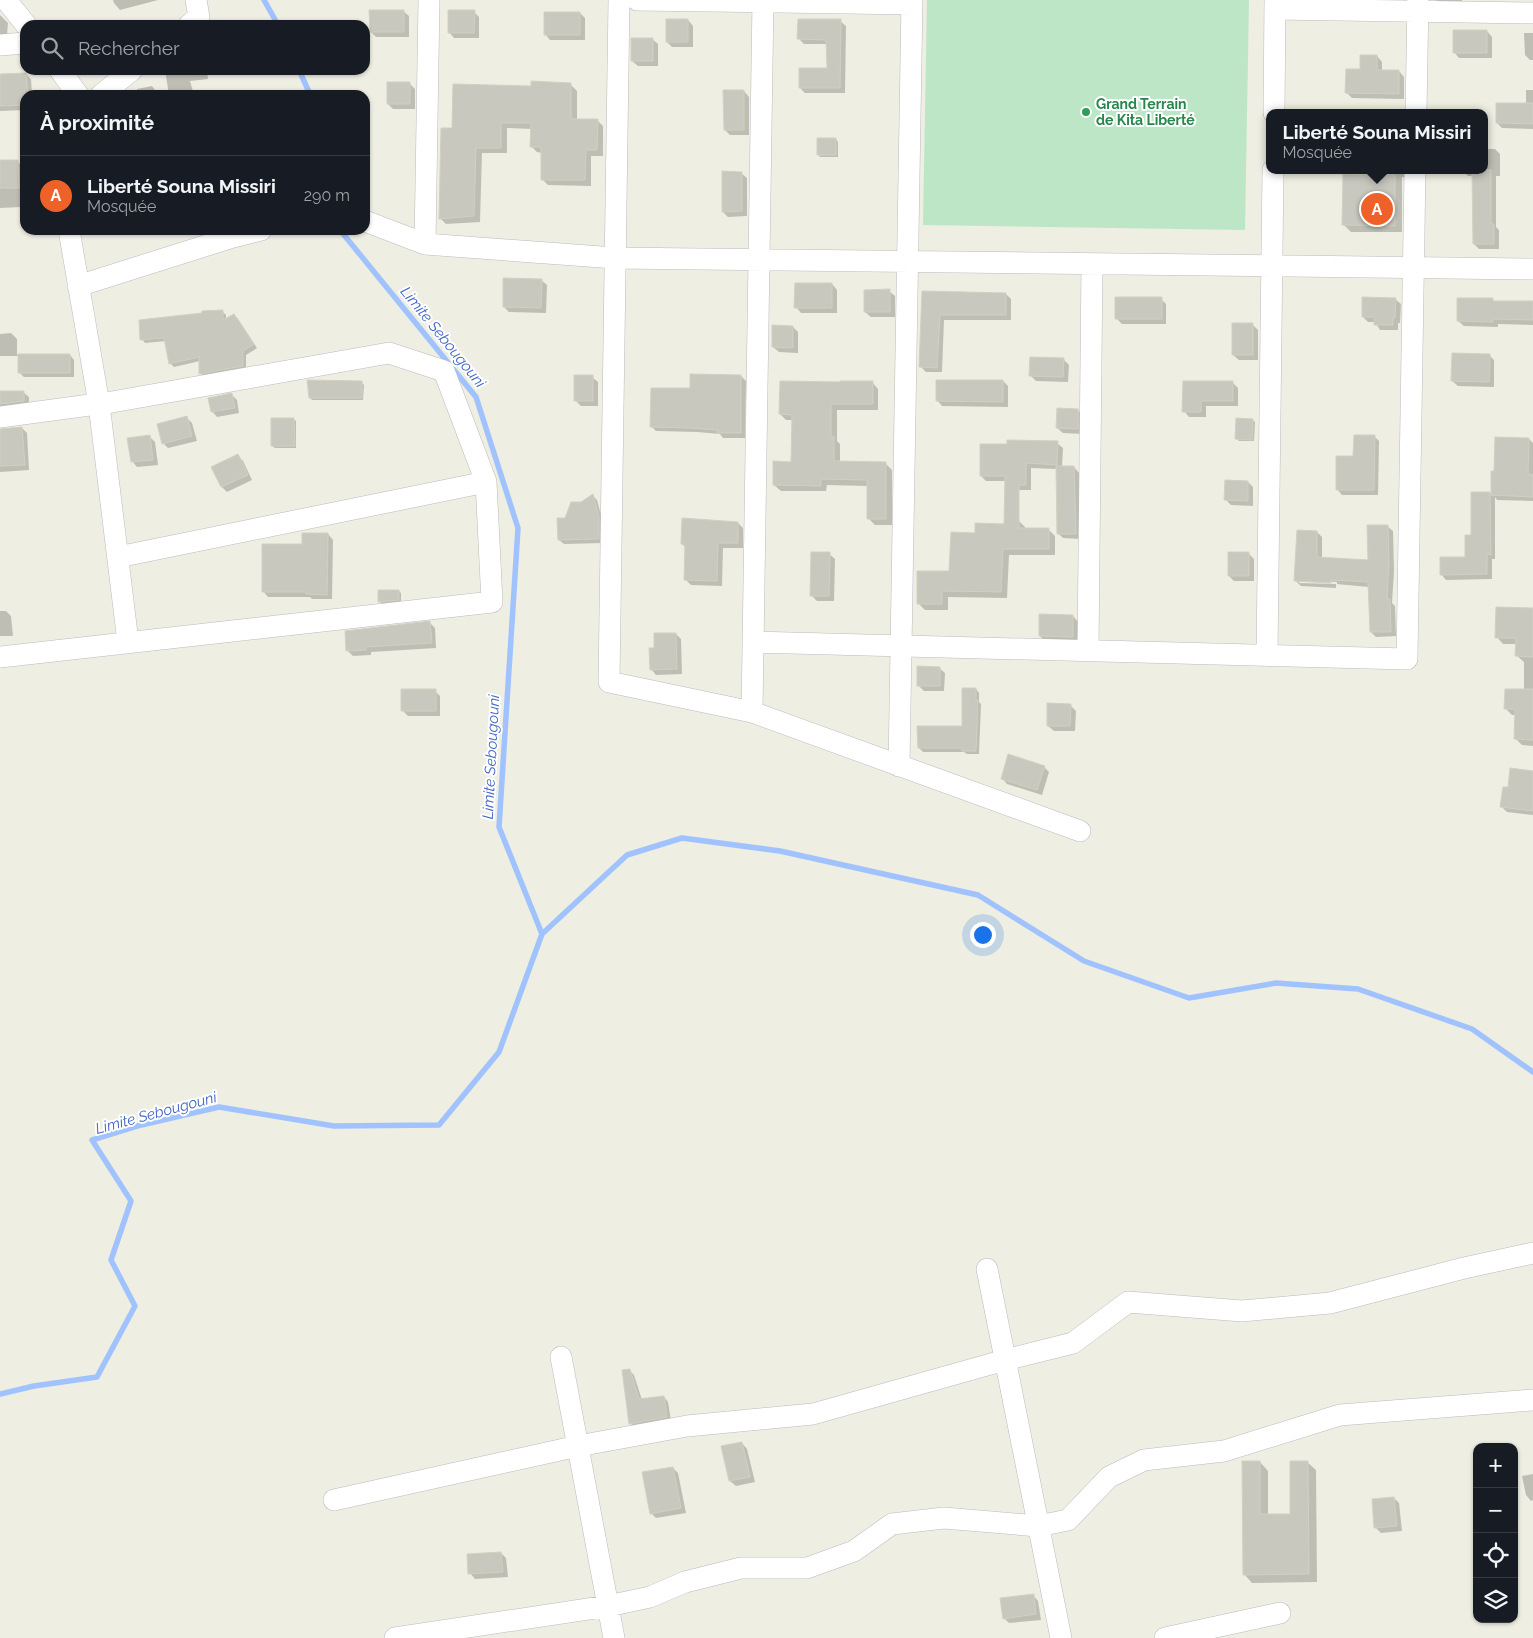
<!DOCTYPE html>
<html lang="fr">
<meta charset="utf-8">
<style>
:root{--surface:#171b24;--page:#242831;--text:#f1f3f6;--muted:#9ea1a6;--line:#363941;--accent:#ee6128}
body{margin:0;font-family:Raleway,sans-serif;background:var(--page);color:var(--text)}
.controls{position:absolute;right:15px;bottom:15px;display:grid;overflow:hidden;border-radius:10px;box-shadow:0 1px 4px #0004}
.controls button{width:45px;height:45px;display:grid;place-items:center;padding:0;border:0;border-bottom:1px solid var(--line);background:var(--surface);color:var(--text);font:25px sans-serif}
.you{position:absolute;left:982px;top:934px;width:18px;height:18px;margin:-12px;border:4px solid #fff;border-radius:50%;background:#1a73e8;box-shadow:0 0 0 8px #1a73e833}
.badge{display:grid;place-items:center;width:32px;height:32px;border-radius:50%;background:var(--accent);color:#fff;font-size:16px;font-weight:700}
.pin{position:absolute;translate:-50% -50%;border:2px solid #fff;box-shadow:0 1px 5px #0006}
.popup{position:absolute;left:1266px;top:109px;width:222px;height:65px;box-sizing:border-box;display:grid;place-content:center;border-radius:10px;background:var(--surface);filter:drop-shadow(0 1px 4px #0005);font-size:16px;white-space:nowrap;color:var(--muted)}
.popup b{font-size:19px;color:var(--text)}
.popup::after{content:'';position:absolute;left:50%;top:100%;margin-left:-10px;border:10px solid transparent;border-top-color:var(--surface)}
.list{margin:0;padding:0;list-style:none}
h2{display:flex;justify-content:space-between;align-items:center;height:65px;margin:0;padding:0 20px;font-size:21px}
h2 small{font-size:16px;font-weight:400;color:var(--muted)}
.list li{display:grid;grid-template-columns:32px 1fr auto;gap:15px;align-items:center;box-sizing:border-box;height:80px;padding:0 20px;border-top:1px solid var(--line)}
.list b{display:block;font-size:19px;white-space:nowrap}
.list p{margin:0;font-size:16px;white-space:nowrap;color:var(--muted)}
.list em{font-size:16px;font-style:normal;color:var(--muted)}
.icon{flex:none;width:28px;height:28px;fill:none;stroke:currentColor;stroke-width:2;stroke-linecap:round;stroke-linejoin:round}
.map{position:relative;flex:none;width:1533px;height:1638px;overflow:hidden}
.search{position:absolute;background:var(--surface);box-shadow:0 1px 4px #0004;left:20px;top:20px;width:350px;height:55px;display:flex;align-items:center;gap:12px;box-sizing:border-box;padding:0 18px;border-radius:15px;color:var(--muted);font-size:19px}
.panel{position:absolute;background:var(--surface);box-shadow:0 1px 4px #0004;left:20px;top:90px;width:350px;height:145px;border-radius:15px}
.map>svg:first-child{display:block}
</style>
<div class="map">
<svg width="1533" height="1638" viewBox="0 0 1533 1638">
<rect width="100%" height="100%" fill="#eeeee2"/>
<!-- pitch -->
<path fill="#bde6c6" d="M927 0H1249L1245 230 923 225Z"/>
<!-- shadow -->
<path fill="#0003" fill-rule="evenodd" d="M113 0H158L120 10 114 3Z
M1436 0H1462V4H1439Z
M403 11 409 16V37H376L371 32Z
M474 12 479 17V38H454L449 32Z
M580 13 585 18V40H550L545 34Z
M0 15 8 23 7 35 0 40Z
M688 20 693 26V47H672L667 42Z
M840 21 846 26 845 93H805L800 88 828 69V44H804L799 39Z
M1487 31 1492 37V58H1459L1454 52Z
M1524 33H1533V60H1530L1525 55Z
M652 39 658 44V66H638L632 61Z
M1377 56 1382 62V71H1399L1404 77V99L1352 98 1346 92 1361 71Z
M165 70H207L208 79 190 81 194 95H169Z
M26 74 31 79 32 95H25V110L0 111V75Z
M409 83 415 89V109H393L388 104Z
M571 85 577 91V120H597L603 126V156H591V186L548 185 542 179V153L537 152 531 146 532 129 507 128V153H482L480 222 446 224 440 218 453 129 532 87Z
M152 86 159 95H138L137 89Z
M1526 90H1533V129L1502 128 1497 123 1526 105Z
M744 91 749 97V135H730L725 130Z
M836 139 838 142V157H820L818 154Z
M1484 149H1495L1500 154V176H1496V227L1499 230V249H1479L1474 244 1473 176H1468L1463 171 1484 170Z
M17 161 25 169V196H21V207L0 208V162Z
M1358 170H1405V177H1402V232H1351L1343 224Z
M741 173 747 178V216L728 217 723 212Z
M119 230H137L123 235Z
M541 280 547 285 546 313 509 312 504 307Z
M832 284 837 290V313H801L796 307Z
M889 291 895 296V317H871L865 312Z
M923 292 1006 294 1011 299V320H944L942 372H926L921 367Z
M1161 299 1166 304V324H1122L1116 318Z
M1395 299 1401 304 1400 323H1398V330H1380L1375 322H1368L1363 317Z
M1493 300 1495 302H1533V325L1498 324V327L1464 326 1458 321Z
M222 311 226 315V320L234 315 238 319 257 348 246 355V370L204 377 200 373V361L174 367 170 363 166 341 145 343 142 339Z
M1253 325 1258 330V360H1239L1233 355Z
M793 327 798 332V353L779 352 773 347Z
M11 333 17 339V355H70L74 360V377H24L19 372V356H0V334Z
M1489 355 1494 360V387L1458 386 1452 381Z
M1063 359 1069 365 1068 382 1036 381 1030 375Z
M741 376 746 381 745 438H723L720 434 697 432 656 431 651 426 691 389Z
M592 377 598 382V406H581L575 400Z
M1003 381 1008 386V407L942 406 937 400Z
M361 382 364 385 363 400H312L310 398Z
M872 382 878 389V410H837V441L840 444V462L885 463 892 470V525H875L869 519 868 486 827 485 826 491H781L774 485 793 463V420H786L780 414Z
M1184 382 1233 383 1238 388V406H1206V417H1189L1184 411Z
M23 392 29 397V406L0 411V393Z
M232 395 237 400 239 413 217 417 212 411Z
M1077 410 1083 415V434L1063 433 1057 428Z
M186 417 192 423 197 441 168 448 163 443Z
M293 419 296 421V448H275L272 446Z
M1253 420 1255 422 1254 441H1239L1237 439Z
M22 428 27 433 29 470 0 472V430Z
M149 436 155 442 158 465 137 467 132 461Z
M1374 436 1379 441 1378 495H1342L1337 489 1354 458Z
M1529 439 1533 443V501L1497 500 1495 497V559H1492V579L1446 580 1441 574 1466 559 1472 536 1490 493 1492 496V472H1496Z
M1057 443 1063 448 1062 467H1074L1079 473 1080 539 1063 538 1058 533 1057 469 1031 468V490H1012L1006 481H986L981 476 1008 445Z
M237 455 243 461 252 480 227 492 222 487 212 467Z
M1248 482 1253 487V506L1231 505 1226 500Z
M593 496 597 500 603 523V543L564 544 559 540 566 519Z
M1018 520 1025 527V529H1048L1055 536V555H1009L1007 598 948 597V610H925L919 604 950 572 976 534Z
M738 523 743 528V548H723L722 586 691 585 686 580V548L682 544Z
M1387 526 1393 531 1394 571 1392 603 1395 606 1396 636 1376 637 1371 632 1369 587 1336 584V588L1301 586 1296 581 1317 532 1322 537V558L1369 561ZM1299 580 1337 582V584L1299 583Z
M328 534 333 540 332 599H312L310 597H268L263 591 303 545Z
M1248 553 1254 559V581H1234L1229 576Z
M829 554 835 559 834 601H817L811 595Z
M399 591 401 593V602L382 604 380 602Z
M1533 609V746L1522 745 1515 738 1516 715H1512L1505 708 1524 690V662L1516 655 1517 644H1503L1497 637Z
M0 611H6L11 616 13 636H0Z
M1073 616 1078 622V642L1045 641 1040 636Z
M430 623 435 628 436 648 371 652V655L353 656 347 650Z
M676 634 681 639 682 674 656 675 651 669Z
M939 668 945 673 944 691H924L918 685Z
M976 689 979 693V702L981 704 979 754H967L964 752H923L919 748 963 727Z
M435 691 440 696V716H408L402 710Z
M1070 705 1076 711 1075 731H1054L1048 726Z
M1044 767 1049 772 1042 795 1007 784 1002 778Z
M1533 772V815L1507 812 1501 806Z
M629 1370 634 1375 642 1400 664 1397 668 1402 671 1421 635 1428 630 1423Z
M742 1443 747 1449 755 1482 736 1486 730 1481Z
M1260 1462 1268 1471V1515H1292L1307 1462 1316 1470 1317 1582 1252 1583 1244 1574Z
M673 1468 678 1473 686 1513 656 1518 651 1513Z
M1533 1474V1500L1531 1501 1526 1495 1522 1476Z
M1394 1498 1399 1503 1402 1531 1381 1533 1376 1528Z
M501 1553 506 1558 508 1577 475 1579 470 1573Z
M1033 1595 1038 1601 1041 1620 1009 1623 1004 1618Z"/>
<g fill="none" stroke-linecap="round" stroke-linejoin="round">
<!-- stream -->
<path stroke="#a0c2ff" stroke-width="5.5" d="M264 0 278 25
M299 70 309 92 308 95
M542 934 627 855 682 838 780 851 978 895 1084 961 1189 998 1276 983 1358 989 1472 1029 1533 1072
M0 1394 34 1386 97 1377 135 1306 111 1260 131 1201 92 1140 137 1126 219 1107 334 1126 439 1125 499 1052 542 934 499 827 518 528 476 397 340 230"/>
</g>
<!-- building -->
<path fill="#c9c8bf" stroke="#d2d1c0" d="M369 10H404V32H370Z
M448 10H475L474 33H448Z
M544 12H580V35H544Z
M666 19H688V42H666Z
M798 19H841L840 88H799V68H827L826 40 797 39Z
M1453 30H1487V53H1453Z
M631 38H653V61H631Z
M1360 55H1377V70H1399V94L1345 93 1346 69H1360Z
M26 73 28 95H25V105L0 106V74Z
M531 81 571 83V119H598L597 150H586L585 180H541V147H530L531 123H501V148H476L474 216 439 219 441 128H452L453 84 531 86Z
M387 82H410V104H387Z
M723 90H744V130H724Z
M1496 103H1533V124L1496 123Z
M817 138H836V155H817Z
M0 160H18L19 188H0Z
M1472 170H1491V224H1494V244H1473Z
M722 171 742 172V211L722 212Z
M1343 174 1395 175V226L1342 225Z
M503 278 542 279 541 308 503 307Z
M795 283H832V308H794Z
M890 289V312H864V290Z
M922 291 1006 293V315H940L937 368 919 367Z
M1115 297H1162V319H1115Z
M1362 297 1396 298 1395 318H1393V325H1374V317H1362Z
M1457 298H1493V301H1533V320L1493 319V322L1457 321Z
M223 310V320L234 314 254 344 243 351V366L199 374V357L169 364 164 338 140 340 139 320 202 313V311Z
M1232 323H1253V355H1232Z
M772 325 793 326V348L772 347Z
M1452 353 1490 354 1489 382 1451 381Z
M18 354H70V373H18Z
M1030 357 1064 358 1063 377 1029 376Z
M690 374 741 375V433H717V430L691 428 650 427 651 388H690Z
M574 375H593V401H574Z
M307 380 362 381V398H309Z
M936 380H1003V402L936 401Z
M780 381 840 382V381H873V404H831V437H834V461L886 462V519H867V480L821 479V486L773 485V461L791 462 792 415 779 414Z
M1183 381H1233V401H1201V412H1182Z
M0 391H24V401L0 404Z
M232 393 235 408 211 412 208 398Z
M1057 408 1078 409V429L1056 428Z
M187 416 192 436 162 444 157 424Z
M271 418H294L295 446H271Z
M1236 418 1253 419 1252 440 1235 439Z
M22 427 25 465 0 466V429Z
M150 435 153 460 131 462 127 438Z
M1354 435H1375L1374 490H1336V456H1353Z
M1495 437 1529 438 1528 474 1533 475V497L1491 495V471H1494Z
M1007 440 1058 441 1057 465 1026 463V485H1019V528H1049V549H1003L1001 592 942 591V604H917V571H949L951 532 975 533V523L1004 524 1005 476H980V444H1007Z
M238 454 248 475 221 487 211 467Z
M1056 466H1074L1076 534H1057Z
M1225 480 1248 481V501L1224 500Z
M1471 492H1490L1491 555 1487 554V574L1440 575V557H1465V535H1471Z
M593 494 599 517V539L558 540 557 518H565L571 502H581Z
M682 518 738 522V543H718L717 581 684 580 685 544H681Z
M1367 525H1388L1389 565 1387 599H1390L1391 632H1370L1368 582 1331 580V583L1294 581 1297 530 1317 531V557L1368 560Z
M302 533H328L327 595 306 594V592H262V544H302Z
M811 552H830L829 596H810Z
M1228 552H1249V576H1228Z
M378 590H399V600L378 602Z
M1496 607 1533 608V657L1515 656 1516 638H1495Z
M1039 614 1073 615V637L1039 636Z
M430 621 432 643 366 647V650L346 651 345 631Z
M654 633H676L677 669 650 670 649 648H654Z
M917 666 940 667V686H917Z
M962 688H976V700H978L976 751H962V748H918L917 726H962Z
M401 689H436V711H401Z
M1505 689H1533V740L1514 739 1515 709H1504Z
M1047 703 1071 704 1070 726H1047Z
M1008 754 1045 766 1037 790 1001 779Z
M1510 768 1533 771V811L1500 807 1503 787H1508Z
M630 1369 639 1399 664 1396 667 1417 629 1424 622 1370Z
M742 1442 750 1477 729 1481 721 1446Z
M1242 1461H1260V1514H1290V1461H1308L1309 1574 1243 1575Z
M673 1467 681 1508 650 1514 642 1472Z
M1394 1497 1397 1526 1374 1528 1372 1499Z
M501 1552 503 1572 468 1574 467 1554Z
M1034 1594 1036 1614 1003 1619 1000 1598Z"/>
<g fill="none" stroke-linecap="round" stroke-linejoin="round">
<defs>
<path id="street" d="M6 0 26 25
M619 0 609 682 752 712 1080 831
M637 0 912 4
M1275 9 1533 13
M189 25 199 17 196 0
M0 45 25 43
M60 70 78 95
M101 95 132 70
M1274 113 1275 0
M1416 113 1418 0
M365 221 425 244 615 258 1533 269
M69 230 99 404 128 642
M425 244 429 0
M78 286 233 237 261 230
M0 417 112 402 389 353 444 371 486 482 492 602 0 657
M118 557 486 482
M753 642 1407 659 1415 170
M1088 651 1092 264
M1267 655 1273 170
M752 712 763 0
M899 766 912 0
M987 1269 1061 1638
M561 1357 614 1638
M334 1500 578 1446 687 1426 813 1414 1005 1360 1073 1343 1128 1302 1242 1311 1330 1303 1464 1268 1533 1253
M395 1638 608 1606 650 1597 685 1582 741 1568H807L854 1551 892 1524 944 1518 1038 1526 1068 1520 1109 1477 1144 1460 1224 1451 1340 1415 1533 1400
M1165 1638 1280 1613"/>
</defs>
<!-- street casing -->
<use href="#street" stroke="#babbc1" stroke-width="22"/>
<!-- street -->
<use href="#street" stroke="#fff" stroke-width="21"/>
</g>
<!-- markers -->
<circle fill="#2e9e5b" stroke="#fff" stroke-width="2" cx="1086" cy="112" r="5"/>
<g text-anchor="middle" stroke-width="4" stroke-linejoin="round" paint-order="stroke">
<!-- leisure labels -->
<g font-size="14" font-weight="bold" fill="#27864d" stroke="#fff" text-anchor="start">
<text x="1096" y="109">Grand Terrain<tspan x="1096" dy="16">de Kita Liberté</tspan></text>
</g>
<!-- water labels -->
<g font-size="15" font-style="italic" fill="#4065c6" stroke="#fff">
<text transform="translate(443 337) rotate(51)" y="5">Limite Sebougouni</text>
<text transform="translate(491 757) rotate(-87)" y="5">Limite Sebougouni</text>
<text transform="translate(156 1113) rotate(-15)" y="5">Limite Sebougouni</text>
</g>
</g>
</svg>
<div class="controls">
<button>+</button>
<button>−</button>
<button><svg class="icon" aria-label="locate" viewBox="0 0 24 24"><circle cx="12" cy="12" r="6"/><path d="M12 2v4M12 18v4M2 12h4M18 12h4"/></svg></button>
<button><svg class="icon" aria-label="layers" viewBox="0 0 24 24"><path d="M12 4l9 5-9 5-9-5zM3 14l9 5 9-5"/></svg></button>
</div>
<div class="you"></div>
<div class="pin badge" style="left:1377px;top:209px">A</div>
<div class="popup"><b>Liberté Souna Missiri</b>Mosquée</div>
<div class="search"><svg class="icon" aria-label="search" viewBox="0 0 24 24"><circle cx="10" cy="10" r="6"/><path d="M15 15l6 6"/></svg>Rechercher</div>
<section class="panel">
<h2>À proximité<small></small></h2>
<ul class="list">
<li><span class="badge">A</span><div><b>Liberté Souna Missiri</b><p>Mosquée</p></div><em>290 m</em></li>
</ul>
</section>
</div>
